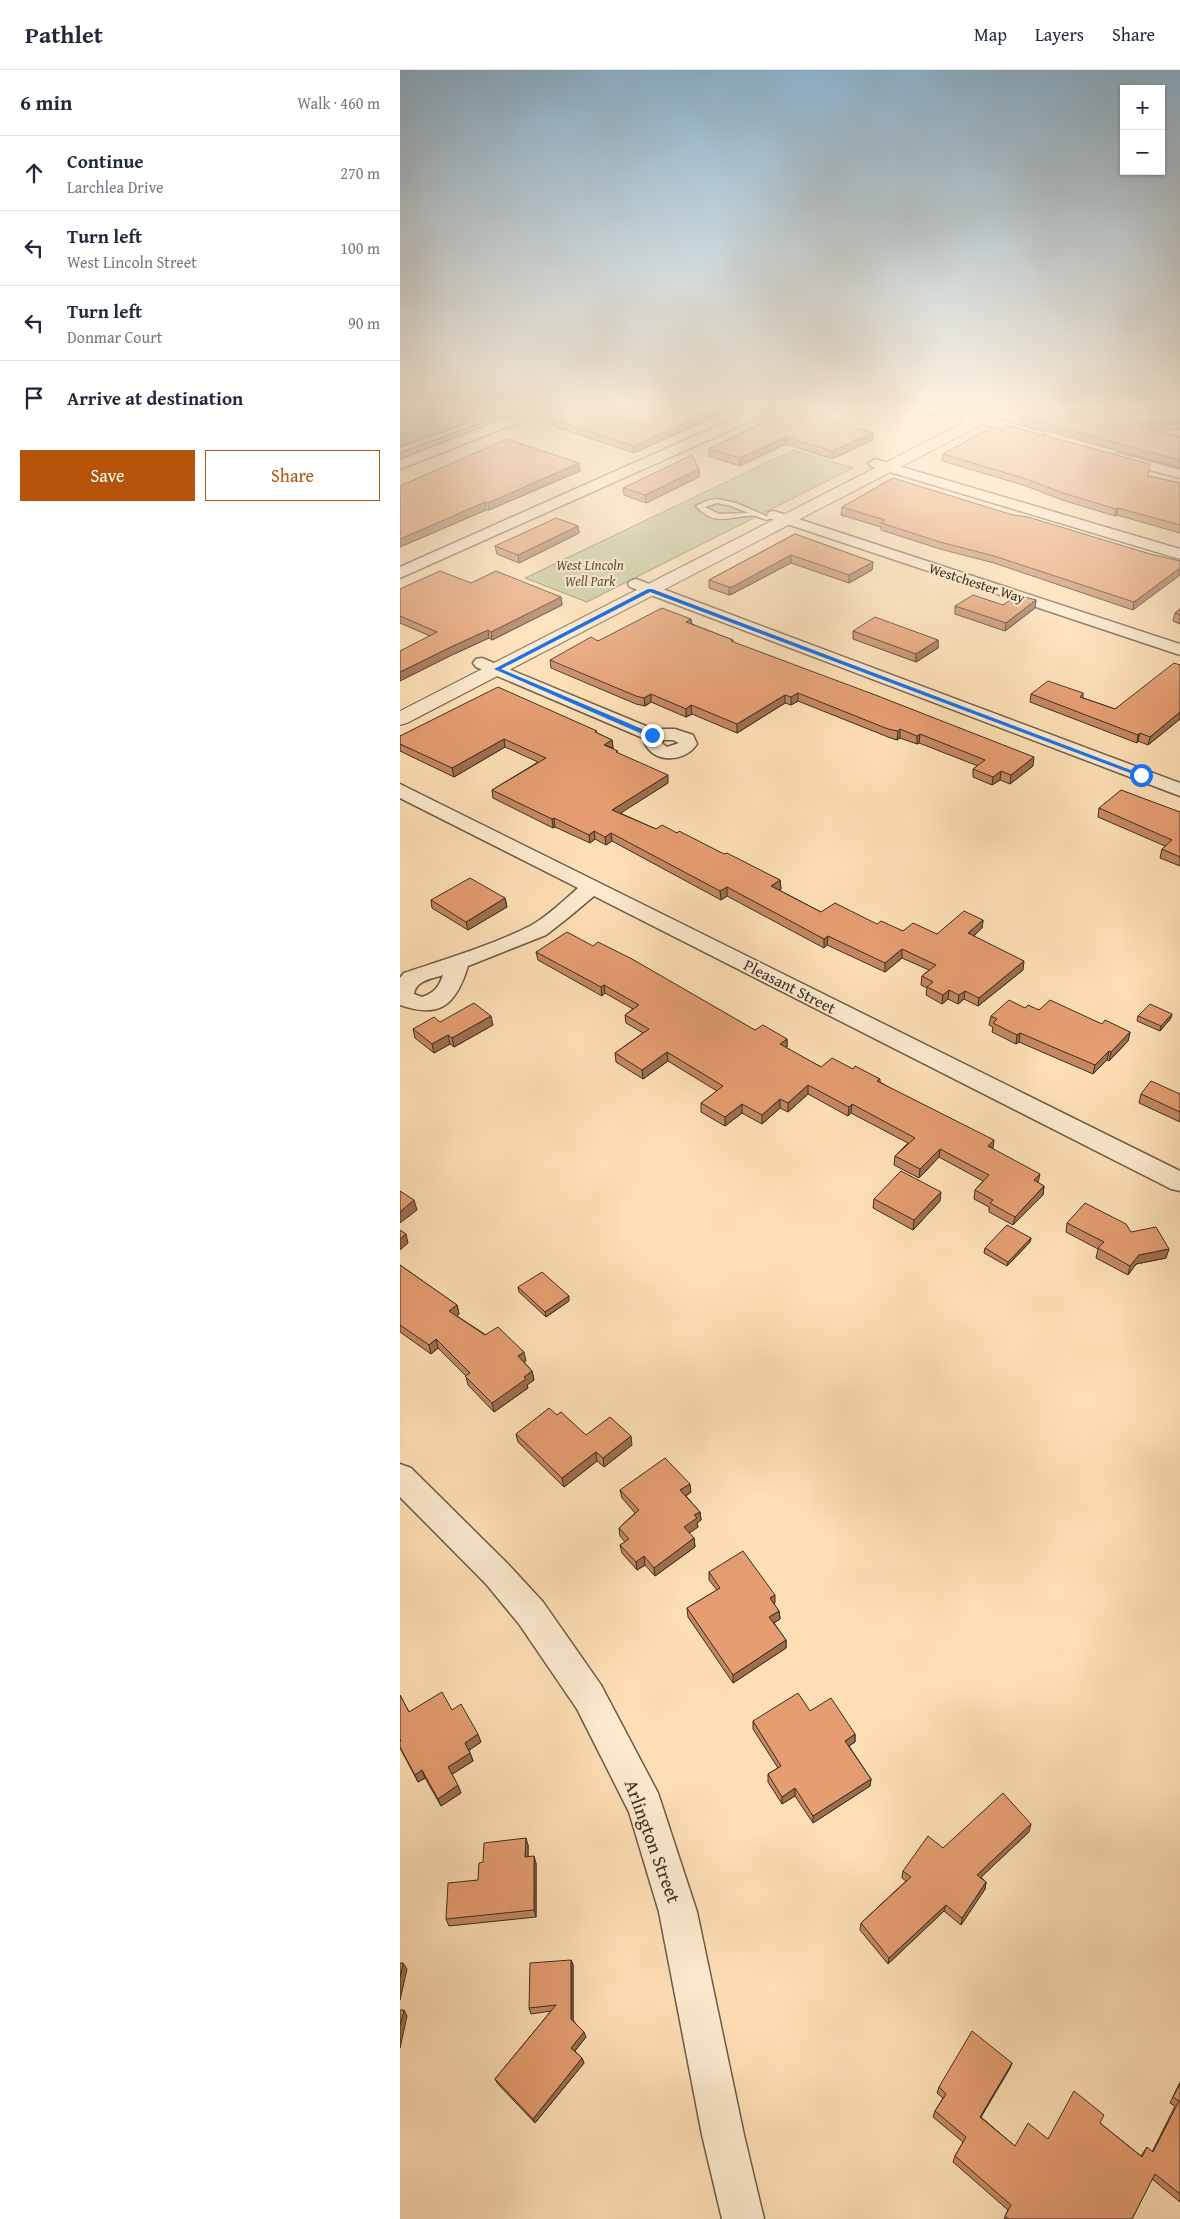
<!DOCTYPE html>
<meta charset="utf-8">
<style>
:root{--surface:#fff;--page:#f6f6f7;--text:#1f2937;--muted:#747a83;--line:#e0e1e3;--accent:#b45309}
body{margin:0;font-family:"Gentium Book Plus",serif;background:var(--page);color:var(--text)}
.controls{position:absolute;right:15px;top:15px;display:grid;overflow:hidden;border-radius:0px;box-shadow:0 1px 4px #0004}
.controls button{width:45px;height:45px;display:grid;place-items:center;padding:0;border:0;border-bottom:1px solid var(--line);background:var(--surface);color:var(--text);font:25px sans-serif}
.stop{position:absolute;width:15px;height:15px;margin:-11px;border:4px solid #1a73e8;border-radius:50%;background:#fff}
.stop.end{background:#1a73e8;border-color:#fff;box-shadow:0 1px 5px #0008}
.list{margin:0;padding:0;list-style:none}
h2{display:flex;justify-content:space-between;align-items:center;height:65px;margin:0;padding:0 20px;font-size:21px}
h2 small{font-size:16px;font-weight:400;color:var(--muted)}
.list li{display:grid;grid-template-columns:32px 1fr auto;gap:15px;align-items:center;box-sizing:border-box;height:75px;padding:0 20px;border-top:1px solid var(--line)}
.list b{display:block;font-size:19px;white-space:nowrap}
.list p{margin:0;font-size:16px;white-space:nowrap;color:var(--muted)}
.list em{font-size:16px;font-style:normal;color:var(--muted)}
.actions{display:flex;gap:10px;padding:15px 20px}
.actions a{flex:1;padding:11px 0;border:1px solid var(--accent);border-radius:0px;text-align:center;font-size:18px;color:var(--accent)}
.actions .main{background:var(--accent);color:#fff}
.icon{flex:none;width:28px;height:28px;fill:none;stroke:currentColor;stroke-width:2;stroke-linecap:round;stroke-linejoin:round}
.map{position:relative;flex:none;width:780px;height:2149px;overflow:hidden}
header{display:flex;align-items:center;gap:30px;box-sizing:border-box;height:70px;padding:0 25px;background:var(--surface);border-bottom:1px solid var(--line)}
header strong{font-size:24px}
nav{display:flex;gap:28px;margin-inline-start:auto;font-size:18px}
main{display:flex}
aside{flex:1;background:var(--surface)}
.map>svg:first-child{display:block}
</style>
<header>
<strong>Pathlet</strong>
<nav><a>Map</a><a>Layers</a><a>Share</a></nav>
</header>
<main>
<aside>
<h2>6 min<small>Walk · 460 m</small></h2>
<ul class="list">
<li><svg class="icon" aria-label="ahead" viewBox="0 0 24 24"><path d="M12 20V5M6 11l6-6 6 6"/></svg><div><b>Continue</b><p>Larchlea Drive</p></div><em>270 m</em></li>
<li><svg class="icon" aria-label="left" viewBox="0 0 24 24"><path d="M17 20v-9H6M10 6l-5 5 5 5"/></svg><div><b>Turn left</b><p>West Lincoln Street</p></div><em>100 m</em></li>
<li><svg class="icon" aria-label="left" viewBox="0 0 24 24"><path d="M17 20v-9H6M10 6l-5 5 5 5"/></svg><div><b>Turn left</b><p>Donmar Court</p></div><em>90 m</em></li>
<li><svg class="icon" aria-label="arrive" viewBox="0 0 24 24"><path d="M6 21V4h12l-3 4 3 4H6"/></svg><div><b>Arrive at destination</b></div></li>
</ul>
<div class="actions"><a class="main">Save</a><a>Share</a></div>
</aside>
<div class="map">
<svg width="780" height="2149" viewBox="0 0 780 2149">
<rect width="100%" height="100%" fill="#fedfb5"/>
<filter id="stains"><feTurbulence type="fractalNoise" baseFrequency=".004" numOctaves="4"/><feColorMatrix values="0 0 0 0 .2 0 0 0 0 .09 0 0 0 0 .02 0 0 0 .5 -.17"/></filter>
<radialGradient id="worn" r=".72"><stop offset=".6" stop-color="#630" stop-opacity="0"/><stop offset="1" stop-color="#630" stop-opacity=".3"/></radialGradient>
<!-- green -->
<path fill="#bac392" stroke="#7a785a" d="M0 335H155L0 397Z
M393 380 453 398 187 532 125 508Z"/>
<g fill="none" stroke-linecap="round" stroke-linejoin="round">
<defs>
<path id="service" d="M118 335H128L0 382V378Z
M317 429 336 433 371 448 367 450C364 449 359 447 356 446 333 444 316 459 296 436L306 431ZM317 433 331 436 349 443 319 444 305 437Z"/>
<path id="minor" d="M138 335H156L155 338 0 399V390Z
M364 335H381L380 338 0 508V497Z
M568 342 643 362 645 365 638 369 563 349 561 346Z
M717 383 780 400V408L712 390 710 387Z
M475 389 780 479V489L470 396 468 393Z
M374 441 780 574V585L369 448 367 445 369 442Z
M236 509 780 713V726L230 517 228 514 230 511Z
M82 588 253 659H275L293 665 297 674C284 694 249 694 243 668L76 597 73 593 76 589ZM261 670H273L279 673 267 677 263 674Z
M0 714 780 1101V1121L771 1119 194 826 169 847 146 865 68 896C56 935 40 949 0 935V908L4 903C46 889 90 876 130 856 148 846 163 831 178 818L0 728ZM43 905C39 917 34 923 22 927L14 924C16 910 32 909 43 905Z
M0 1394 11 1398 108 1494 143 1532 201 1615 258 1723 297 1842 344 2065 364 2149H322L302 2065 259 1842 229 1742 177 1639 119 1554 86 1514 0 1427Z"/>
<path id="tertiary" d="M598 335H616L614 338 7 653 0 655V641Z"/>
</defs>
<!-- service casing -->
<use href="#service" stroke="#6b5a47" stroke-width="3"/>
<!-- minor casing -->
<use href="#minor" stroke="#6b5a47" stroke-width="3"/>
<!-- tertiary casing -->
<use href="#tertiary" stroke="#6b5a47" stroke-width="2"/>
<!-- service -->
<use href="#service" fill="#feeacf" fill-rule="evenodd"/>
<!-- minor -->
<use href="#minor" fill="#feeacf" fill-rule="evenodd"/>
<!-- tertiary -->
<use href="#tertiary" fill="#feeacf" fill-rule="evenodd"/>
</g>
<!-- wall -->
<path fill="#c58761" stroke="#3a2e22" d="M186 335H359L340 344 330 340 234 383 153 356 152 349Z
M375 335H447L423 347 473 370 432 389 386 374 340 396 309 386V379L366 351 359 349V342Z
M489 335H554L529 346Z
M640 335 780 336V360H753L780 367V398L621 354V347L640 337Z
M543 384 748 406 780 413V463L717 445 715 446 662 430 626 416 542 391Z
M299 399V407L246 433 224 425 223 418Z
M180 401 89 440H86L0 477V416Z
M442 437 613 445 750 484 733 540 594 493 540 479 481 460V457L441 445Z
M178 456 179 463 119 493 97 484 95 476Z
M395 464 473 492 472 500 449 513 391 493 332 524 329 525 309 518V510Z
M71 513 161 527 162 535 92 570 89 568 54 584 30 566 0 553V519Z
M636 530 635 538 605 561 555 544V536L603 535Z
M780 539V554L773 551 775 543Z
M291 549 292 554 333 570V572L633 696 610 714 600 710 592 715 573 707V699L578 696 519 673 517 674 500 668 497 670 488 667 398 631 391 635 385 633 337 663 292 644 286 647 251 632 245 636 236 634 151 598 150 590 198 571Z
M453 561 538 570V578L516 592 453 569Z
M780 595V649L748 675 738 671 737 673 630 632 631 624 683 623V628L715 639Z
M197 663 212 670 213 678 218 683 268 713 220 743 256 759 277 763 380 810 381 819 379 820 421 842 503 861 537 864 583 850 582 858 574 866 623 900 578 936 564 929 558 934 548 929 542 934 526 925 527 918 521 915 522 906 529 900 502 888 485 902 427 875 424 878 327 826 321 830 212 771 206 775 195 769 190 773 155 757 153 758 93 728 92 720 138 692 105 677 54 707 0 681V666Z
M699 738 780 742V796L760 788 762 779 765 776 698 747Z
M105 828 107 837 68 860 32 838 31 830Z
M136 882 355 960 387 969V977L386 978 421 997 453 999 480 1009V1012L592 1078 638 1113 644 1116 643 1125 613 1155 589 1142V1137L574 1129 575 1120 583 1111 539 1087 519 1108 494 1095 495 1086 508 1073 451 1043 448 1046 408 1024 388 1042 380 1038 362 1054 342 1043 325 1056 301 1042V1033L317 1021 268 991 243 1009 216 992 215 983 243 963 226 953 225 945 233 939 205 923 202 926 138 890Z
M639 940 702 954 730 962 728 971 709 991 707 990 693 1004 619 972 616 974 592 962 593 957 589 955 591 946Z
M738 946 771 948 760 961 737 951Z
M40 952 93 955 54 977 50 974 34 983 15 968 13 959Z
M741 1024H780V1052L739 1033Z
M474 1129 540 1131 513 1160 473 1138Z
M667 1153 731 1162 766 1188 736 1194 728 1205 696 1188 698 1179 666 1162Z
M631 1168 630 1172 607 1196 584 1183 585 1178Z
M0 1195 57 1235 59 1244 57 1246 126 1291 124 1292 132 1301 134 1310 127 1315 128 1318 94 1342 68 1315 66 1306 38 1278 31 1284 0 1262Z
M118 1217 169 1231 146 1247 119 1222Z
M157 1345 186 1365 232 1375 204 1397 197 1391 164 1417 118 1372 116 1364Z
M220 1420 291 1422 286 1426 300 1442 301 1450 297 1453 298 1457 289 1463 294 1468 295 1477 255 1506 245 1495 237 1500 222 1483 220 1475 225 1472 220 1466 219 1458 235 1443 222 1428Z
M309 1502 375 1533 374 1534 379 1541 380 1549 374 1553 386 1570V1578L333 1613 288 1547 287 1538 317 1520 309 1510Z
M0 1625 9 1642 52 1640 81 1672 69 1680 73 1691 52 1704 61 1723 41 1736 25 1708 18 1712 0 1678Z
M410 1641 455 1664V1672L449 1676 471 1709 470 1716 413 1753 395 1726 382 1734 368 1712V1704L378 1698 353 1659V1651Z
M629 1762 581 1807 586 1812 585 1819 561 1855 544 1841 488 1894 460 1860 461 1853 506 1811 502 1808 503 1801 543 1778Z
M128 1775V1787L136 1793V1847L49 1856 46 1849 78 1810 83 1792Z
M171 1890 173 1895V1950L186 1967 175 1981 182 1988 184 1993 135 2053 98 2014 95 2009 151 1941 131 1944 129 1938Z
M612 1993 610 1998 581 2047 615 2076 648 2069 700 2053 741 2086 747 2077 752 2082 775 2036 770 2033 780 2012V2132L752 2109 732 2149H604L608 2140 553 2092 555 2086 563 2072 533 2047 535 2041 543 2028 537 2023 539 2017Z"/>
<!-- shaded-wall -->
<path fill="#a06e4f" stroke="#3a2e22" d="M326 335H330V340L234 383 233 376Z
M343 335H359L340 344V337Z
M433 335H447L414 351V344Z
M538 335H554L529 346V339Z
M473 363V370L432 389V381Z
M386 367V374L340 396V388Z
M179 393 180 401 89 440 88 433Z
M299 399V407L246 433 245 425Z
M85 432 86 440 0 477V469Z
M718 438 717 445 715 446 716 439Z
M178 456 179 463 119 493 118 485Z
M391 485V493L332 524 329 525V517Z
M473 492 472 500 449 513V505Z
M780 498V505L733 540 734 532Z
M161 527 162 535 92 570 91 562Z
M636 530 635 538 605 561 606 553Z
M291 549 292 557 286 552Z
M88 560 89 568 54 584 0 611V602L53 576Z
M538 570V578L516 592V584Z
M398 623V631L391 635V627Z
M251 624V632L245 636 244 628Z
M385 625V633L337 663V654Z
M291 635 292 644 286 647V639Z
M780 642V649L748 675 750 667Z
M500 659V668L497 670 498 661Z
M740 663 738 671 737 673 738 665Z
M520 664 519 673 517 674V666Z
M104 669 105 677 54 707 52 698Z
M212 670 213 678 204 675Z
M634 687 633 696 610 714 611 705Z
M601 701 600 710 592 715 593 707Z
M268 705V713L213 748 212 740Z
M154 748 155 757 153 758 152 749Z
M194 761 195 769 190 773 189 765Z
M211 763 212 771 206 775 205 767Z
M380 810 381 819 371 825V816Z
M327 817V826L321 830 320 821Z
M105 828 107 837 68 860 66 852Z
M583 850 582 858 567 872 568 863Z
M428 866 427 875 424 878V869Z
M502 879V888L485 902V893Z
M624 891 623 900 578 936 579 928Z
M204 915 205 923 202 926 201 917Z
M549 920 548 929 542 934 543 925Z
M565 921 564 929 558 934 559 925Z
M772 944 771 948 760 961 761 956Z
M91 946 93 955 54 977 52 968Z
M730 962 728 971 709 991 711 982Z
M620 963 619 972 616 974 617 965Z
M48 965 50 974 34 983 32 974Z
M387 969V977L380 983V974Z
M709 981 707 990 693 1004 695 995Z
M267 982 268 991 243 1009 242 1000Z
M408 1015V1024L388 1042V1033Z
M380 1029V1038L362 1054V1045Z
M342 1034V1043L325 1056V1047Z
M452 1034 451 1043 448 1046 449 1037Z
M594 1070 593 1078 588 1076Z
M540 1079 539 1087 519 1108 520 1099Z
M640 1104 638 1113 634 1110Z
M644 1116 643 1125 613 1155 615 1147Z
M541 1122 540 1131 513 1160 514 1150Z
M14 1130 17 1140 0 1153V1142Z
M6 1164 8 1173 0 1180V1169Z
M631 1168 630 1172 607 1196 608 1192Z
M769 1179 766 1188 736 1194 728 1205 730 1196 739 1185Z
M169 1226V1231L146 1247 145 1242Z
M57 1235 59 1244 52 1250 49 1241Z
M36 1269 38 1278 31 1284 29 1275Z
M124 1282 126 1291 119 1295 118 1286Z
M132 1301 134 1310 127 1315 128 1318 94 1342 92 1333 124 1307Z
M231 1366 232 1375 204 1397 203 1388Z
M196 1382 197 1391 164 1417 162 1408Z
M290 1414 291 1422 281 1429 280 1420Z
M300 1442 301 1450 297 1453 298 1457 285 1466 284 1457 294 1445Z
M294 1468 295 1477 255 1506 254 1498Z
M244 1486 245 1495 237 1500 236 1492Z
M375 1525V1533L370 1536V1528Z
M379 1541 380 1549 370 1555 369 1547Z
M386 1570V1578L333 1613V1605Z
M78 1664 81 1672 68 1681 65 1673Z
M455 1664V1672L445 1678V1671Z
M70 1683 73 1691 51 1705 48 1697Z
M22 1700 25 1708 18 1712 15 1705Z
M471 1709 470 1716 413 1753V1746Z
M58 1715 61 1723 41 1736 38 1729Z
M395 1718V1726L382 1734V1727Z
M631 1754 629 1762 576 1812 577 1805Z
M126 1768 128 1775V1795L125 1787Z
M134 1786 136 1793V1847L134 1840Z
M586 1812 585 1819 561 1855 562 1848Z
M546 1835 544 1841 488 1894 489 1888Z
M171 1890 173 1895V1954L171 1949Z
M3 1893 7 1899 0 1930V1908Z
M4 1940 7 1946 0 1978V1955Z
M184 1962 186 1967 173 1983 171 1978Z
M182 1988 184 1993 135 2053 133 2049Z
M612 1993 610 1998 578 2052 580 2047Z"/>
<!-- building -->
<path fill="#e59d71" stroke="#3a2e22" d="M186 335H326L233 376 152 349Z
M375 335H433L414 344 473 363 432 381 386 367 340 388 309 379 376 347 359 342Z
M516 335H538L529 339Z
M643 335 780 336V352L737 353V355L780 367V390L621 347Z
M606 355 750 394 748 406 780 413V455L718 438 716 439 663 423 626 409 543 384 592 357 600 359Z
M107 369 179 393 88 433 85 432 0 469V416Z
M292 385 299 399 245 425 223 418Z
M493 408 613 445 628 447 750 484 780 491V498L734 532 594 486 540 472 481 453 485 450 442 437Z
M156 448 178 456 118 485 95 476Z
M395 464 473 492 449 505 391 485 332 517H329L309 510Z
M40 501 71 513 96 501 161 527 91 562 88 560 53 576 0 602V581L37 562 0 546V519Z
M573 525 603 535 618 525 636 530 606 553 555 536Z
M262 538 291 549 286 552 333 570 331 571 478 626 634 687 611 705 601 701 593 707 573 699 585 690 520 664 517 666 500 659 498 661 488 659 398 623 391 627 385 625 337 654 291 635 286 639 251 624 244 628 236 626 150 590 191 567 198 571Z
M780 539V545L775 543Z
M475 547 538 570 516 584 453 561Z
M774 593 780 595V642L750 667 740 663 738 665 631 624 648 611 683 623 680 627 715 639Z
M98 617 197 661 195 662 212 670 204 675 218 681 216 682 268 705 212 740 256 759 262 755 277 763 279 761 324 784 327 783 380 810 371 816 421 842 435 833 477 854 481 851 503 861 513 853 537 864 564 841 583 850 568 863 624 891 579 928 565 921 559 925 549 920 543 925 527 917 533 912 522 906 536 895 502 879 485 893 428 866 424 869 327 817 320 821 211 763 205 767 194 761 189 765 154 748 152 749 92 720 146 688 104 669 52 698 0 674V666Z
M721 720 780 742V787L762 779 772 770 699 738Z
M70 808 105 828 66 852 31 830Z
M167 862 193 876 198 872 232 889 355 960 363 955 387 969 380 974 421 997 432 988 453 999 455 996 480 1009 477 1011 594 1070 588 1076 640 1104 634 1110 644 1116 615 1147 590 1133 593 1130 575 1120 589 1105 540 1079 520 1099 495 1086 515 1068 452 1034 449 1037 408 1015 388 1033 380 1029 362 1045 342 1034 325 1047 301 1033 323 1016 267 982 242 1000 215 983 249 959 225 945 239 935 204 915 201 917 136 882Z
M609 930 625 938 628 935 639 940 650 930 702 954 705 950 730 962 711 982 709 981 695 995 620 963 617 965 593 953 597 949 591 946Z
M74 933 91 946 52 968 48 965 32 974 13 959 34 947 40 952Z
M750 934 772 944 761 956 738 946Z
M751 1011 780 1024V1042L741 1024Z
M501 1101 541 1122 514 1150 474 1129Z
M0 1121 14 1130 0 1142Z
M685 1133 726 1154 731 1162 756 1157 769 1179 739 1185 730 1196 698 1178 704 1172 667 1153Z
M607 1155 631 1168 608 1192 585 1178Z
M0 1160 6 1164 0 1169Z
M0 1195 57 1235 49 1241 85 1265 98 1257 124 1282 118 1286 132 1301 124 1307 126 1309 92 1333 65 1306 70 1303 36 1269 29 1275 0 1255Z
M142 1202 169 1226 145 1242 118 1217Z
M149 1338 157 1345 161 1342 186 1365 210 1347 231 1366 203 1388 196 1382 162 1408 116 1364Z
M265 1388 290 1414 280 1420 300 1442 294 1445 297 1448 284 1457 294 1468 254 1498 244 1486 236 1492 220 1475 229 1469 219 1458 239 1440 220 1420Z
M343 1481 375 1525 370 1528 379 1541 369 1547 386 1570 333 1605 287 1538 320 1518 309 1502Z
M42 1622 52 1640 61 1634 78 1664 65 1673 70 1683 48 1697 58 1715 38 1729 22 1700 15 1705 0 1677V1671H1L0 1669V1625L9 1642Z
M398 1623 410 1641 431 1628 455 1664 445 1671 471 1709 413 1746 395 1718 382 1727 368 1704 381 1696 353 1651Z
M603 1723 631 1754 577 1805 586 1812 562 1848 546 1835 489 1888 461 1853 511 1807 503 1801 528 1766 543 1778Z
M126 1768 125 1787 134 1786V1840L46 1849 48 1813 78 1810 79 1793 83 1792 84 1773Z
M171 1890V1949L184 1962 171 1978 182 1988 133 2049 95 2009 156 1935 129 1938 130 1893Z
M0 1893H3L0 1908Z
M0 1940H4L0 1955Z
M572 1961 612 1993 580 2047 615 2076 628 2053 648 2069 674 2021 704 2045 700 2053 742 2087 747 2077 753 2082 779 2031 773 2027 780 2014V2124L755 2104 732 2149H609L605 2146 611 2135 555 2086 566 2067 535 2041 546 2024 539 2017Z"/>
<!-- sky -->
<linearGradient id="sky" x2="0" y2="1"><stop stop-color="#8cb6d4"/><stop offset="0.53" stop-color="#fff1de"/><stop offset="1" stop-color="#fff1de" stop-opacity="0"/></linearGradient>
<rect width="780" height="636" fill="url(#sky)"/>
<!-- route -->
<path fill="#1a73e8" d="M248 519H252L744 705 738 706 250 522 101 599 254 664V667H249L94 599Z"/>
<g text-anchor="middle" stroke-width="4" stroke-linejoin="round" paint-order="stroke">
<!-- far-park labels -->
<g font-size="14" font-style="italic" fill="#5a533e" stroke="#feeacf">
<text x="190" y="500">West Lincoln<tspan x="190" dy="16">Well Park</tspan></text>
</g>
<!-- far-street labels -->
<g font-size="14" fill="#3a2e22" stroke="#feeacf">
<text transform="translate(577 513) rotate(18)" y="5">Westchester Way</text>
</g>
<!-- street labels -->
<g font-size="16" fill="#3a2e22" stroke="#feeacf">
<text transform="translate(390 916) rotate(27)" y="6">Pleasant Street</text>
</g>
<!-- near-street labels -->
<g font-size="19" fill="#3a2e22" stroke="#feeacf">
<text transform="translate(253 1771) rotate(70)" y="7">Arlington Street</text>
</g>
</g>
<rect width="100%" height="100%" filter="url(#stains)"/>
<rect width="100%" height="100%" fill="url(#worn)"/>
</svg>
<div class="controls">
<button>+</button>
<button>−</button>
</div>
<div class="stop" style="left:741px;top:705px"></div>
<div class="stop end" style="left:252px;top:665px"></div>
</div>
</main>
